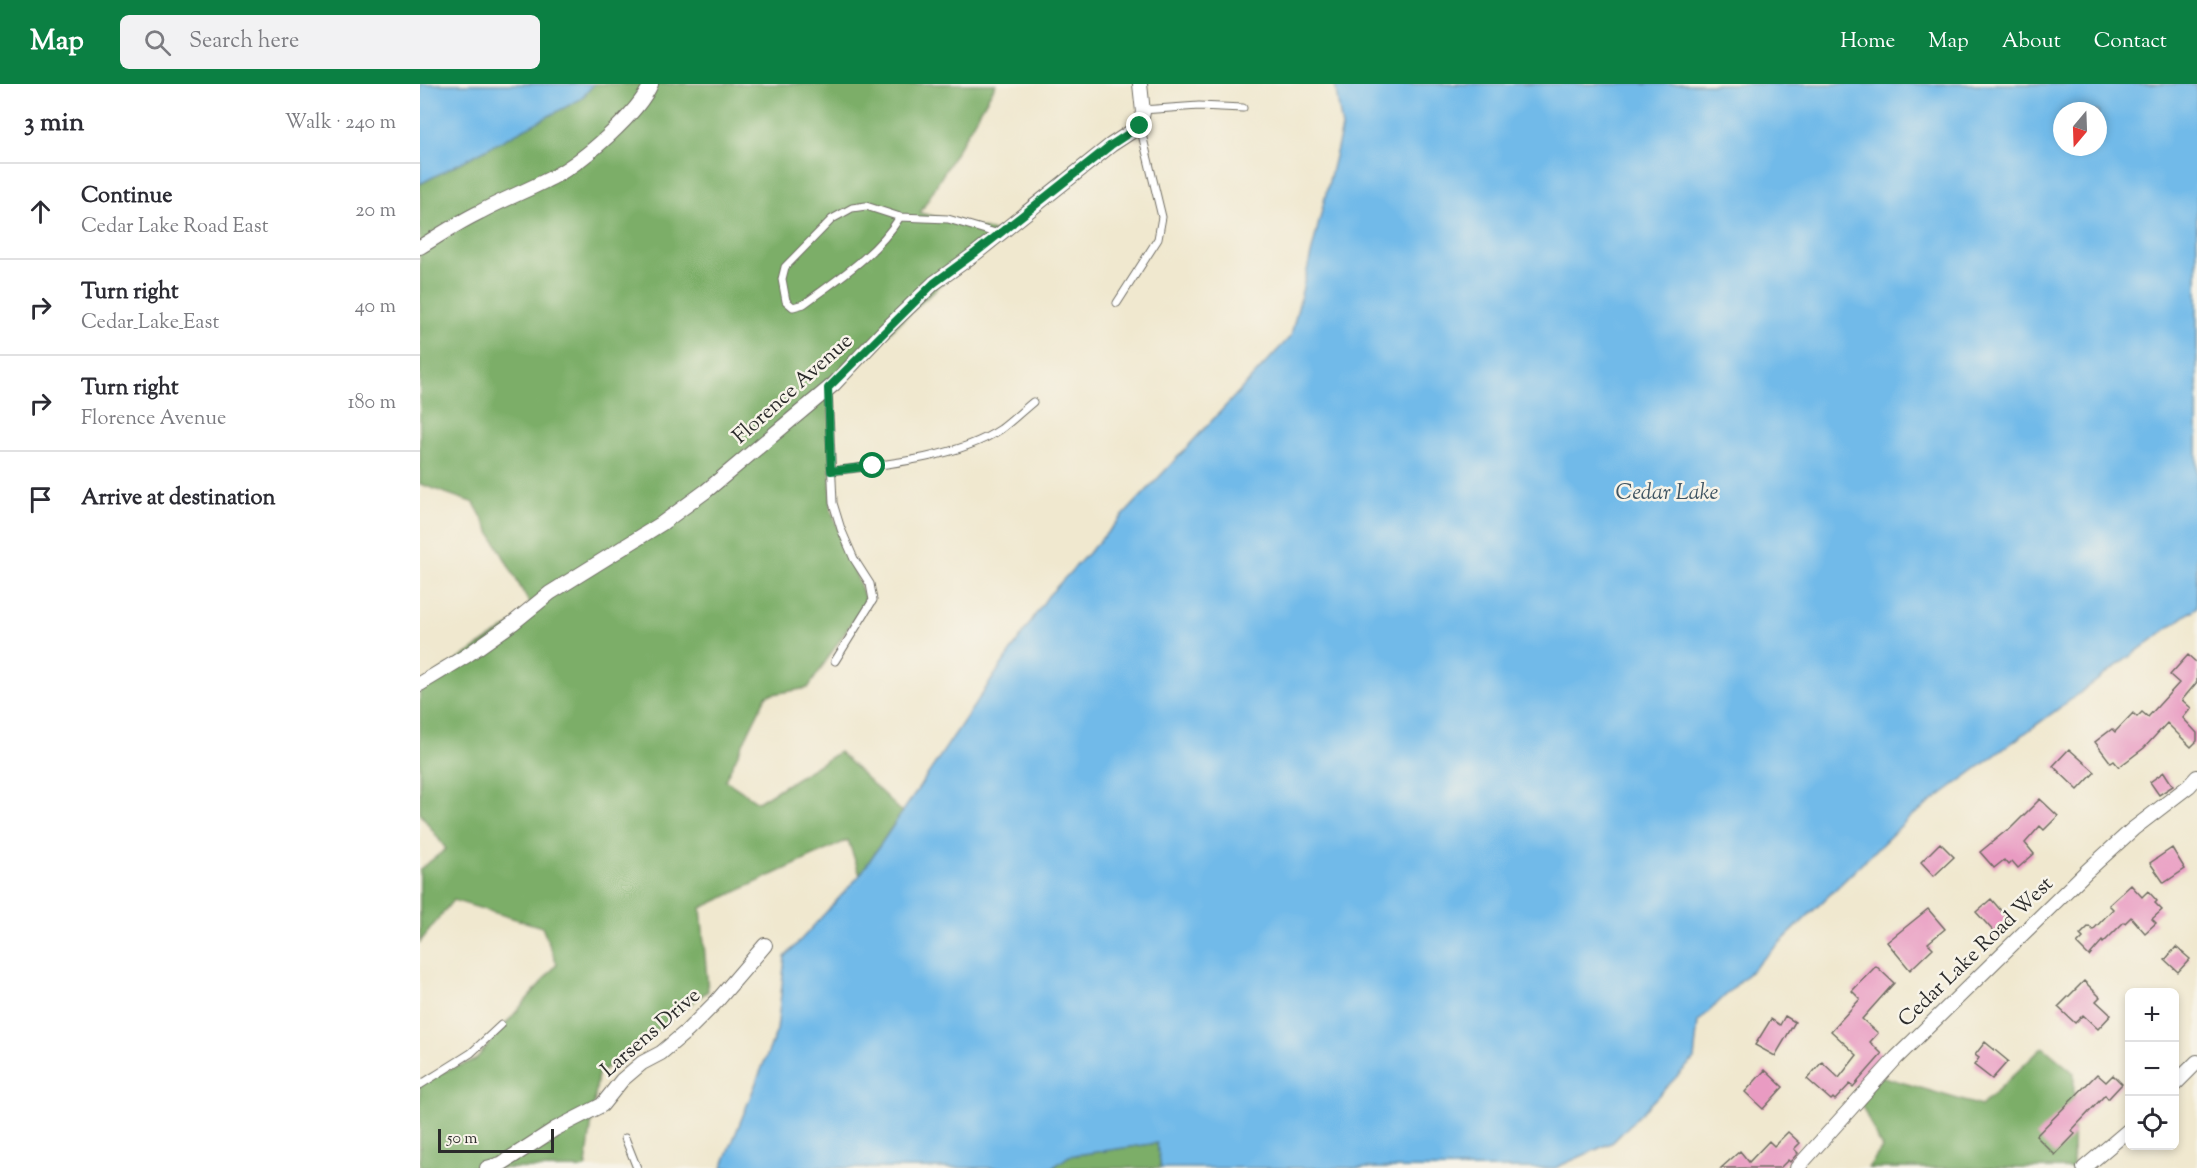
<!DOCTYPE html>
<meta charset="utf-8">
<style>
:root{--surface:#fff;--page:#f2f2f3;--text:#2b2b33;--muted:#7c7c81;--line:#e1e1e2;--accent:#0b8043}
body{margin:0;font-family:"Sorts Mill Goudy",serif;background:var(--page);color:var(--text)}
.controls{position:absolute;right:18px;bottom:18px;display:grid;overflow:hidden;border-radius:9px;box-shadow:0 3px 9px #0003}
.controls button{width:54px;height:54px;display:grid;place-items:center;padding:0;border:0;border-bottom:2px solid var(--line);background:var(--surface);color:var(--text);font:30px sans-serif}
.compass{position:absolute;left:1633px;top:18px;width:54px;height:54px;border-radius:50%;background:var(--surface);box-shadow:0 3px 9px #0003;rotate:199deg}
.scale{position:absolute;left:18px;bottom:15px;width:116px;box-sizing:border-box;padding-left:6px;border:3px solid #2b2b2b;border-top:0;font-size:16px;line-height:21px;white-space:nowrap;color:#2b2b2b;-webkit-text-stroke:4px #f7f3e8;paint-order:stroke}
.stop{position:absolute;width:18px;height:18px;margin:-14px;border:4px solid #0b8043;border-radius:50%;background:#fff}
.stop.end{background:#0b8043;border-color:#fff;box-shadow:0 2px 6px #0008}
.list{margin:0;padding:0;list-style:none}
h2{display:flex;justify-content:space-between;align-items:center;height:78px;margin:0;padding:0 24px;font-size:26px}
h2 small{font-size:20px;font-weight:400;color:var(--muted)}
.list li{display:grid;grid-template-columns:39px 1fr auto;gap:18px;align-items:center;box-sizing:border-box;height:96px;padding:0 24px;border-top:2px solid var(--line)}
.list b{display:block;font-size:22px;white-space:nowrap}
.list p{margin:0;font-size:20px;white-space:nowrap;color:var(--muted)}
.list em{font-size:20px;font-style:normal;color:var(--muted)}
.icon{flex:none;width:33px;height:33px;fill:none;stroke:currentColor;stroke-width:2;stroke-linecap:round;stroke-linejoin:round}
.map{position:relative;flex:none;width:1777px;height:1084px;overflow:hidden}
header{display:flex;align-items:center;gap:36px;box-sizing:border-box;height:84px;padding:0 30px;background:var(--accent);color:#fff}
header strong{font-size:28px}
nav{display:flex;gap:33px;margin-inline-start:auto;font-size:21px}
.search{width:420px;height:54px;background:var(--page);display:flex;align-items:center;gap:15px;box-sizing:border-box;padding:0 21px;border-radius:9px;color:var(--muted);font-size:22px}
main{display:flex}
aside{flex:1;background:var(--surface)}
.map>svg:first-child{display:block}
</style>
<header>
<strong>Map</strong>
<div class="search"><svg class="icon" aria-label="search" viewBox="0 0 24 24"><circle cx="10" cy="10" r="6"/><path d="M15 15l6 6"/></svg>Search here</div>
<nav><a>Home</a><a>Map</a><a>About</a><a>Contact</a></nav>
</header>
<main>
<aside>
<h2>3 min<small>Walk · 240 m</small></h2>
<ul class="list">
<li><svg class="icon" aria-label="ahead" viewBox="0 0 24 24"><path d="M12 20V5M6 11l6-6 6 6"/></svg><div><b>Continue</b><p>Cedar Lake Road East</p></div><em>20 m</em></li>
<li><svg class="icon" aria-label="right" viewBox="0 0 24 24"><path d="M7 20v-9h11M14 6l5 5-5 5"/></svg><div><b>Turn right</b><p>Cedar_Lake_East</p></div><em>40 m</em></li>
<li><svg class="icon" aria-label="right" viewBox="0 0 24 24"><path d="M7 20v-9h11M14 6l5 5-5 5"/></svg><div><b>Turn right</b><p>Florence Avenue</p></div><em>180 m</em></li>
<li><svg class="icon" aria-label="arrive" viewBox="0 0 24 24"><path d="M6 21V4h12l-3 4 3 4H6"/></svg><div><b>Arrive at destination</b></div></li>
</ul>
</aside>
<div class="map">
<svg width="1777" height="1084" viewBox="0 0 1777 1084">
<rect width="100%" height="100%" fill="#f7f3e8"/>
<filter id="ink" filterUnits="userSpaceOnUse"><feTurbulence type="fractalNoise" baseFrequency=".0167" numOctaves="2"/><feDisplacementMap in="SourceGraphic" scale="12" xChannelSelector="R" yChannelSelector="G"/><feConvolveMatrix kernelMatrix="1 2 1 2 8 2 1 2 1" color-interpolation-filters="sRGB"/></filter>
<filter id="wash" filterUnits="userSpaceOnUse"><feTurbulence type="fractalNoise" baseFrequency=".008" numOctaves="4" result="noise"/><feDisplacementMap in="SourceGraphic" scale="24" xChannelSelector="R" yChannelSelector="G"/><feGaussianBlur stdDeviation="1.35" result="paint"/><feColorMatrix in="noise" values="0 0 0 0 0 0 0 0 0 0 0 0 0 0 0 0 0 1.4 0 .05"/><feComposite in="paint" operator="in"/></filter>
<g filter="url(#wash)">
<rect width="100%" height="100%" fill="#f0e8cf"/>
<!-- forest -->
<path fill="#7cae68" stroke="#546c4a" stroke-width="1.5" d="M174 0H576L500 129 577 148 409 305 411 425 446 517 388 604 347 611 305 696 338 718 419 668 482 728 440 791 428 756 281 824 288 907 178 990 166 1082 164 1084H0V996L55 976 137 880 122 843 33 816 0 858V785L26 765 0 729V601L113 526 54 419 0 400V100L161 15Z
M1623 963 1654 989 1653 1084H1448L1462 1064 1439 1016 1461 992 1561 1022Z
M737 1059 741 1084H632L649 1072Z"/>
<!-- water -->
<path fill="#71bae9" stroke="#4e728a" stroke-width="1.5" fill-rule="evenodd" d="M0 0H174L161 15 0 100Z
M915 0H1777V523L1488 735 1278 938 1274 975 1193 1058 1135 1084H741L737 1059 649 1072 632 1084H302L357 946 365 873 440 791 628 512 871 252 922 44ZM1642 27H1678V63H1642Z"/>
<g id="blocks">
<!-- building -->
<path fill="#e99bc2" d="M1768 571 1777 579V598L1762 616 1771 624 1763 634 1777 649V657L1771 663 1747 639 1724 664 1699 683 1694 677 1691 679 1675 658 1692 645 1695 648 1713 629 1717 633 1722 628 1728 633 1759 599 1750 591Z
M1649 665 1675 688 1658 706 1633 682Z
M1744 688 1753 702 1739 711 1730 698Z
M1620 715 1638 732 1624 746 1620 742 1605 759 1614 770 1598 784 1592 777 1588 781 1584 776 1574 784 1560 768 1587 746 1588 747Z
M1520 759 1534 773 1514 792 1501 778Z
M1752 764 1765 785 1744 799 1730 779Z
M1711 801 1722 813 1728 807 1737 817 1735 819 1742 826 1732 835 1736 839 1725 849 1711 833 1705 839 1704 838 1683 859 1682 857 1669 872 1657 860 1663 854 1660 851 1669 842 1673 846 1693 825 1689 821Z
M1571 815 1589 836 1575 849 1556 828Z
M1508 825 1525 845 1508 859 1513 864 1490 886 1467 858Z
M1756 863 1770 875 1758 888 1745 876Z
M1456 882 1474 899 1442 935 1458 949 1450 958 1462 970 1433 1003 1430 1000 1415 1016 1413 1014 1411 1016 1387 995 1402 978 1419 994 1437 971 1411 947 1440 915 1432 907Z
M1664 897 1680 913 1676 917 1691 931 1678 945 1663 931 1655 939 1638 923Z
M1365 932 1375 938 1355 972 1335 961 1351 935 1360 941Z
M1565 958 1588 977 1572 995 1554 981 1559 974 1555 971Z
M1345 986 1363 1003 1343 1025 1325 1008Z
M1677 990 1686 998 1693 991 1702 1000 1688 1015 1685 1011 1652 1046 1655 1050 1635 1071 1616 1052Z
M1368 1048 1380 1059 1374 1065 1378 1069 1370 1078 1368 1076 1360 1084H1301L1320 1067 1329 1078 1349 1057 1354 1062Z"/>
</g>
</g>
<g filter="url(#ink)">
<use href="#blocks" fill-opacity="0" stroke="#706d64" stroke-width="1.5"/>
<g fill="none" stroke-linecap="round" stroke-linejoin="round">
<defs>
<path id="service" d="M722 26 779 22 823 24
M480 133C457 170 419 194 384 220L373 223 366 217 362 195 365 183 412 135 432 124 446 122 480 133 528 135 579 150
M697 219 738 155 742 133 720 42
M408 305 413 419 421 445 434 475 450 500 453 516 415 577
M411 387C462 381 538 374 581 345 592 337 602 327 613 318
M0 1001 51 969 81 941
M205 1054 217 1084"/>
<path id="minor" d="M0 163C20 151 39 138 60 128 84 115 111 105 135 92 164 76 218 30 231 0
M0 600 46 572 93 539 130 509 241 440 286 407 414 300 465 246 514 199 556 169 691 61 720 42 723 28 720 0
M1754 1001 1777 978
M67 1084 81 1080 135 1045 182 1021 202 996 222 979 241 969 267 947 297 917 345 861
M1377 1084 1476 974 1667 787 1713 745 1769 702 1777 693
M1664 1084 1710 1045"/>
</defs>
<!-- service casing -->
<use href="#service" stroke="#706d64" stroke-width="9"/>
<!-- minor casing -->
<use href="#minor" stroke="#706d64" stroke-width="16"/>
<!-- service -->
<use href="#service" stroke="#fff" stroke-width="7"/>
<!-- minor -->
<use href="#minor" stroke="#fff" stroke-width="14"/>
</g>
</g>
<g fill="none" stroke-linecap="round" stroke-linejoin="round" filter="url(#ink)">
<!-- route -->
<path stroke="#0b8043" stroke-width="8" d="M453 382 411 387 408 304 514 199 555 169 691 61 720 42"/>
</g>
<g text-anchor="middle" stroke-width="5" stroke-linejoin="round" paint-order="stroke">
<!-- street labels -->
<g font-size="21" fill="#2b2b2b" stroke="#f7f3e8">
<text transform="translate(372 304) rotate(-42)" y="7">Florence Avenue</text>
<text transform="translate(1555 867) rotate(-44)" y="7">Cedar Lake Road West</text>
<text transform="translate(230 948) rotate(-41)" y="7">Larsens Drive</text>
</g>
<!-- water labels -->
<g font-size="22" font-style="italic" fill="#405664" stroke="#f7f3e8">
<text x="1247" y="415">Cedar Lake</text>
</g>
</g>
</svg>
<div class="controls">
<button>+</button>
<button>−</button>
<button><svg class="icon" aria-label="locate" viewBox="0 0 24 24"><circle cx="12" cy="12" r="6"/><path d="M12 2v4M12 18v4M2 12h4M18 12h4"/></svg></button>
</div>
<svg class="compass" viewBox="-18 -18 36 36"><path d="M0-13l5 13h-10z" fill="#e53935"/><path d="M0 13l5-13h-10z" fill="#7c7c81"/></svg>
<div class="scale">50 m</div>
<div class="stop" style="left:453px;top:382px"></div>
<div class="stop end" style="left:720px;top:42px"></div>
</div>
</main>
